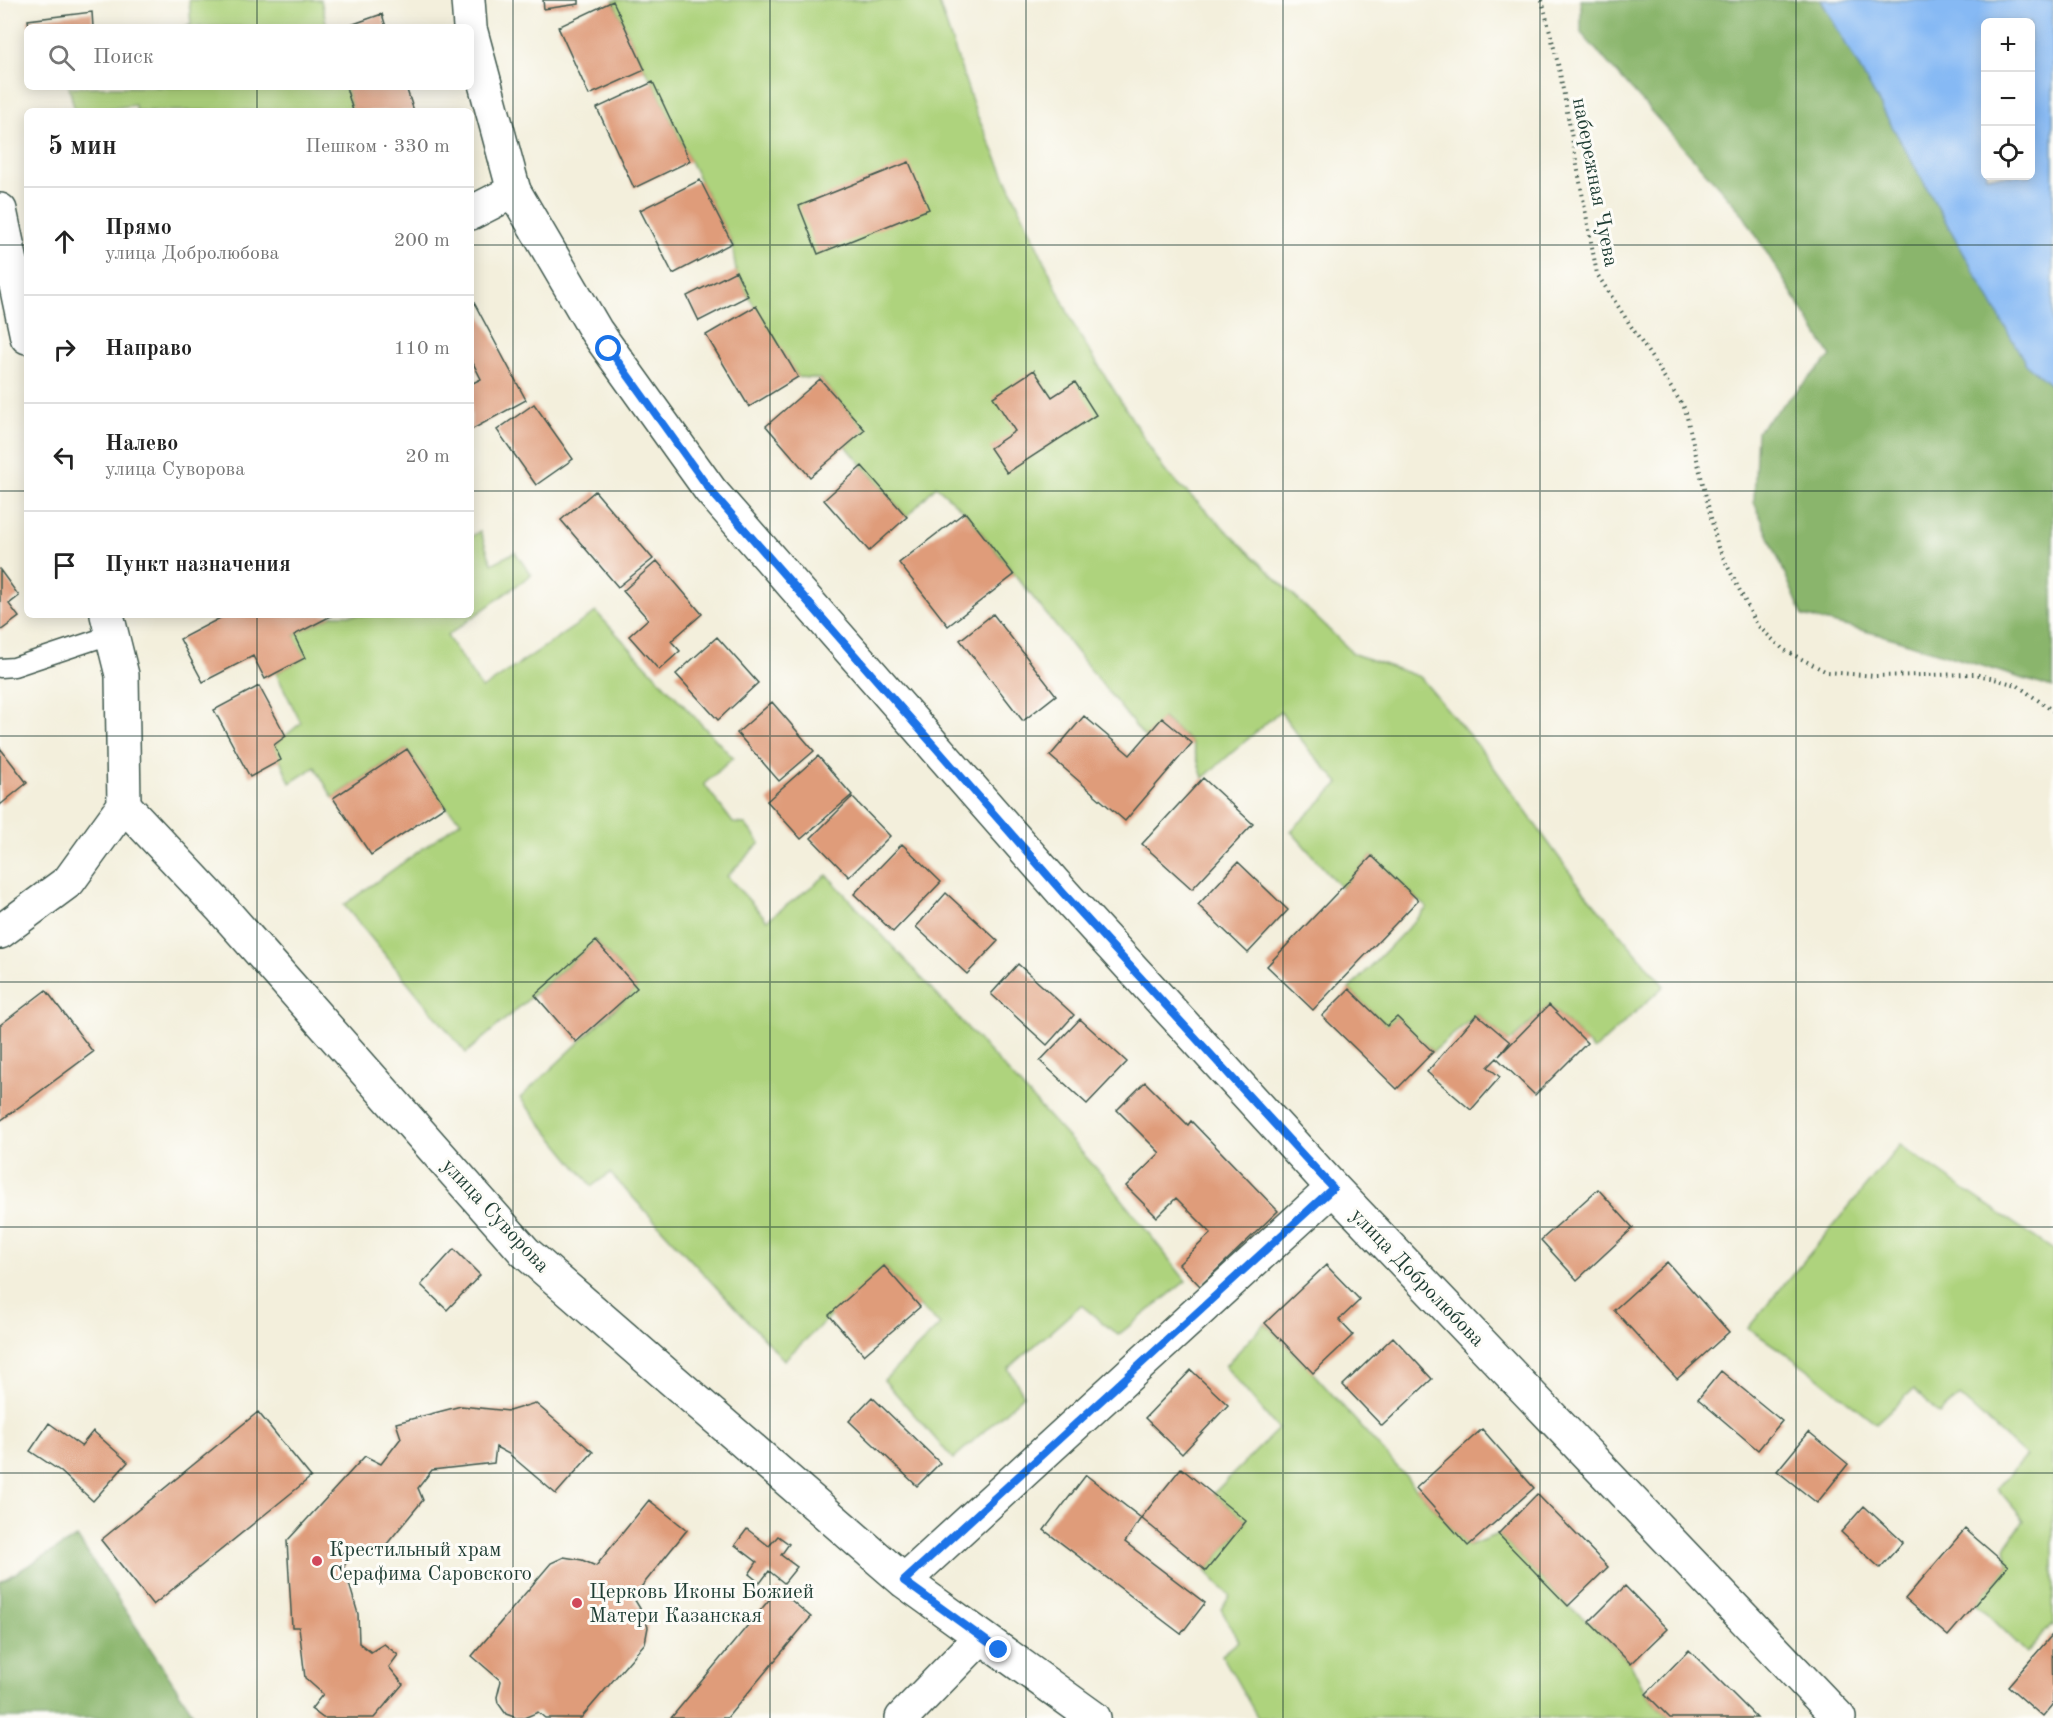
<!DOCTYPE html>
<html lang="ru">
<meta charset="utf-8">
<style>
:root{--surface:#fff;--page:#f2f2f2;--text:#222;--muted:#767676;--line:#e0e0e0}
body{margin:0;font-family:"Old Standard TT",serif;background:var(--page);color:var(--text)}
.controls{position:absolute;right:18px;top:18px;display:grid;overflow:hidden;border-radius:9px;box-shadow:0 3px 15px #0003}
.controls button{width:54px;height:54px;display:grid;place-items:center;padding:0;border:0;border-bottom:2px solid var(--line);background:var(--surface);color:var(--text);font:30px sans-serif}
.stop{position:absolute;width:18px;height:18px;margin:-14px;border:4px solid #1a73e8;border-radius:50%;background:#fff}
.stop.end{background:#1a73e8;border-color:#fff;box-shadow:0 2px 6px #0008}
.list{margin:0;padding:0;list-style:none}
h2{display:flex;justify-content:space-between;align-items:center;height:78px;margin:0;padding:0 24px;font-size:26px}
h2 small{font-size:20px;font-weight:400;color:var(--muted)}
.list li{display:grid;grid-template-columns:39px 1fr auto;gap:18px;align-items:center;box-sizing:border-box;height:108px;padding:0 24px;border-top:2px solid var(--line)}
.list b{display:block;font-size:22px;white-space:nowrap}
.list p{margin:0;font-size:20px;white-space:nowrap;color:var(--muted)}
.list em{font-size:20px;font-style:normal;color:var(--muted)}
.icon{flex:none;width:33px;height:33px;fill:none;stroke:currentColor;stroke-width:2;stroke-linecap:round;stroke-linejoin:round}
.map{position:relative;flex:none;width:2053px;height:1718px;overflow:hidden}
.search{position:absolute;background:var(--surface);box-shadow:0 3px 15px #0003;left:24px;top:24px;width:450px;height:66px;display:flex;align-items:center;gap:15px;box-sizing:border-box;padding:0 21px;border-radius:9px;color:var(--muted);font-size:22px}
.panel{position:absolute;background:var(--surface);box-shadow:0 3px 15px #0003;left:24px;top:108px;width:450px;height:510px;border-radius:9px}
.map>svg:first-child{display:block}
</style>
<div class="map">
<svg width="2053" height="1718" viewBox="0 0 2053 1718">
<rect width="100%" height="100%" fill="#fdfcf7"/>
<filter id="ink" filterUnits="userSpaceOnUse"><feTurbulence type="fractalNoise" baseFrequency=".0167" numOctaves="2"/><feDisplacementMap in="SourceGraphic" scale="12" xChannelSelector="R" yChannelSelector="G"/><feConvolveMatrix kernelMatrix="1 2 1 2 8 2 1 2 1" color-interpolation-filters="sRGB"/></filter>
<filter id="wash" filterUnits="userSpaceOnUse"><feTurbulence type="fractalNoise" baseFrequency=".008" numOctaves="4" result="noise"/><feDisplacementMap in="SourceGraphic" scale="24" xChannelSelector="R" yChannelSelector="G"/><feGaussianBlur stdDeviation="1.35" result="paint"/><feColorMatrix in="noise" values="0 0 0 0 0 0 0 0 0 0 0 0 0 0 0 0 0 1.4 0 .05"/><feComposite in="paint" operator="in"/></filter>
<g filter="url(#wash)">
<rect width="100%" height="100%" fill="#f3efdc"/>
<!-- green -->
<path fill="#aed37d" stroke="#668858" stroke-width="1.5" d="M189 0H321L327 27H183L191 25Z
M616 0H938L976 113 1075 328 1164 470 1354 654 1420 677 1480 748 1581 888 1664 986 1594 1050 1549 1005 1510 1042 1477 1014 1433 1052 1397 1017 1387 1026 1349 989 1427 908 1372 856 1341 888 1291 831 1339 783 1309 750 1280 711 1203 778 1192 743 1163 718 1145 738 965 512 936 486 907 517 846 446 865 430 820 379 798 377 748 296 736 271 732 243 690 161 653 82 645 70 613 1Z
M69 87H346L353 111H136L135 105 91 111H75Z
M480 531 492 564 515 552 531 575 447 636 482 689 596 612 733 758 704 784 733 823 745 824 760 843 727 876 767 920 827 875 1108 1181 1186 1281 1118 1335 1081 1305 1008 1369 1024 1395 953 1459 884 1380 940 1325 920 1307 884 1266 784 1360 610 1173 592 1186 520 1098 637 988 596 941 466 1053 344 905 461 821 445 806 407 749 333 798 315 767 290 783 274 745 301 723 276 673 305 658 294 635 333 615H471V537Z
M1900 1145 2053 1250V1626L2051 1625 2027 1653 1976 1603 2008 1566 2005 1548 2024 1520 1997 1488 2026 1456 1959 1396 1939 1414 1914 1389 1876 1423 1805 1367 1748 1328Z
M1265 1323 1313 1373 1468 1546 1498 1534 1568 1606 1589 1622 1631 1664 1646 1694 1670 1718H1258L1222 1655 1239 1641 1221 1609 1230 1596 1206 1571 1246 1521 1213 1494 1278 1429 1225 1366Z"/>
<!-- forest -->
<path fill="#8ab56c" stroke="#547950" stroke-width="1.5" d="M1581 0H1821L2026 363 2053 387V688L1885 636 1803 616 1754 502 1757 431 1831 356 1742 213 1581 33Z
M77 1537 196 1718H0V1582Z"/>
<!-- water -->
<path fill="#86b9f4" stroke="#527b94" stroke-width="1.5" fill-rule="evenodd" d="M1821 0H2053V387L2026 364ZM1986 22H2030V176H1986Z"/>
<g id="blocks">
<!-- building -->
<path fill="#df9c7a" d="M543 0H579V4L544 9Z
M613 1 645 70 589 95 558 27Z
M92 12 93 27H29L28 20Z
M382 14 386 27H345Z
M653 82 690 161 634 188 597 108Z
M346 87H406L414 111H353Z
M909 162 929 209 818 254 799 206Z
M700 180 732 243 673 274 640 210Z
M736 271 748 296 699 321 687 296Z
M471 297 526 400 471 430V384L481 379 471 359Z
M756 306 798 377 749 407 706 335Z
M1034 370 1052 397 1075 382 1096 415 1007 473 990 448 1015 431 993 397Z
M820 379 865 430 810 477 766 426Z
M534 404 573 459 536 485 497 430Z
M862 466 907 517 869 551 824 500Z
M595 491 653 559 618 587 561 520Z
M965 512 1014 575 948 626 899 563Z
M657 561 702 614 671 641 680 651 659 670 629 636 648 619 623 591Z
M0 570 19 596 9 604 19 617 0 631Z
M993 614 1056 695 1023 721 960 640Z
M226 615H333L294 635 305 658 276 673 265 679 253 656 203 682 180 639Z
M717 637 758 683 718 720 676 674Z
M259 686 286 736 274 745 281 760 250 777 214 710Z
M772 702 814 751 779 781 737 733Z
M1084 716 1130 755 1162 718 1192 743 1125 821 1050 756Z
M0 748 27 783 0 805Z
M407 749 445 806 371 855 333 798Z
M818 756 852 795 801 839 767 801Z
M1203 778 1253 824 1192 889 1142 844Z
M852 797 890 836 849 877 811 838Z
M902 844 941 882 893 932 854 894Z
M1372 856 1418 900 1313 1010 1267 966Z
M1238 862 1288 910 1248 953 1198 905Z
M946 893 998 941 967 974 916 927Z
M596 941 637 988 576 1042 535 995Z
M1018 964 1074 1015 1047 1045 991 994Z
M1349 989 1387 1026 1397 1017 1433 1052 1397 1089 1322 1016Z
M46 990 93 1052 0 1121V1025Z
M1549 1005 1587 1043 1535 1095 1497 1058 1488 1067 1500 1077 1471 1110 1427 1072 1477 1014 1510 1042 1499 1056Z
M1080 1019 1127 1062 1087 1104 1040 1061Z
M1145 1082 1188 1125 1191 1121 1278 1211 1200 1286 1179 1264 1211 1233 1176 1198 1157 1217 1126 1186 1160 1153 1117 1110Z
M1598 1189 1633 1228 1577 1280 1541 1240Z
M454 1249 480 1275 447 1310 421 1285Z
M1667 1262 1729 1332 1677 1379 1614 1310Z
M1326 1265 1360 1300 1339 1320 1353 1335 1313 1373 1265 1323Z
M884 1266 920 1307 864 1355 829 1315Z
M1393 1337 1432 1379 1382 1426 1343 1385Z
M1191 1370 1228 1405 1182 1454 1145 1418Z
M1721 1371 1782 1421 1758 1450 1698 1399Z
M872 1397 940 1463 917 1486 849 1421Z
M535 1403 593 1452 556 1494 509 1454 496 1447 494 1463 432 1470 418 1488 423 1500 377 1556 355 1547 344 1566 358 1614 359 1643 371 1652 384 1644 398 1655 389 1667 403 1684 374 1718H323L311 1709 323 1694 305 1678 299 1627H292L287 1541 365 1456 381 1464 401 1438 396 1423 461 1406 509 1411Z
M258 1412 311 1477 153 1605 101 1540Z
M49 1423 81 1446 93 1431 128 1462 93 1501 60 1471 30 1451Z
M1482 1429 1534 1488 1468 1546 1416 1488Z
M1809 1432 1848 1464 1817 1503 1777 1471Z
M1181 1468 1246 1521 1206 1571 1141 1518Z
M1086 1475 1141 1518 1125 1542 1205 1603 1181 1634 1044 1530Z
M1537 1494 1608 1567 1568 1606 1498 1534Z
M649 1500 687 1530 633 1597 641 1610 648 1627 645 1643 581 1718H545L538 1712 524 1718H517L506 1714 498 1703 497 1697 501 1681 472 1656 551 1563 564 1557 582 1560 596 1566Z
M1864 1506 1903 1542 1880 1568 1841 1532Z
M747 1529 769 1546 778 1536 789 1544 781 1555 797 1567 784 1583 769 1571 760 1583 749 1574 757 1562 735 1545Z
M1965 1529 2008 1566 1948 1636 1905 1599Z
M1625 1586 1667 1629 1631 1664 1589 1622Z
M778 1589 811 1617 727 1718H671Z
M2052 1635 2053 1705 2043 1717 2008 1686Z
M1689 1650 1757 1718H1670L1646 1694Z"/>
</g>
</g>
<g filter="url(#ink)">
<use href="#blocks" fill-opacity="0" stroke="#3f584d" stroke-width="1.5"/>
<g fill="none" stroke-linecap="round" stroke-linejoin="round">
<defs>
<path id="lane" d="M0 668 14 667 113 634"/>
<path id="street" d="M514 191 596 331 710 490 1064 894 1333 1188 1839 1718
M0 210 27 337
M124 805 222 909 525 1252 904 1581 1094 1718
M904 1581 1333 1188
M902 1718 981 1637"/>
<path id="secondary" d="M468 0 470 27
M471 32 514 191 471 213
M0 932 69 881 124 805 122 675 107 615"/>
</defs>
<!-- lane casing -->
<use href="#lane" stroke="#3f584d" stroke-width="21"/>
<!-- street casing -->
<use href="#street" stroke="#3f584d" stroke-width="36"/>
<!-- secondary casing -->
<use href="#secondary" stroke="#3f584d" stroke-width="36"/>
<!-- path -->
<path stroke="#3f584d" stroke-width="4" stroke-dasharray="1.5 4.5" stroke-linecap="butt" d="M1542 0 1559 68 1597 274 1685 409 1718 547 1757 625 1784 650 1827 672 1875 676 1975 674 2017 685 2053 711"/>
<!-- lane -->
<use href="#lane" stroke="#fff" stroke-width="18"/>
<!-- street -->
<use href="#street" stroke="#fff" stroke-width="33"/>
<!-- secondary -->
<use href="#secondary" stroke="#fff" stroke-width="33"/>
</g>
</g>
<g fill="none" stroke-linecap="round" stroke-linejoin="round" filter="url(#ink)">
<!-- route -->
<path stroke="#1a73e8" stroke-width="8" d="M609 349 710 490 1064 894 1333 1188 904 1581 999 1650"/>
</g>
<!-- grid -->
<path fill="none" stroke="#1f3d34" stroke-width="1.5" stroke-opacity="0.55" d="M257 0V27M513 0V1718M770 0V1718M1026 0V1718M1283 0V1718M1540 0V1718M1796 0V1718M257 87V111M0 245H27M471 245H2053M0 491H27M471 491H2053M257 615V1718M0 736H2053M0 982H2053M0 1227H2053M0 1473H2053"/>
<!-- markers -->
<g fill="#d1495b" stroke="#fdfcf7" stroke-width="2">
<circle cx="317" cy="1561" r="6"/>
<circle cx="577" cy="1603" r="6"/>
</g>
<g text-anchor="middle" stroke-width="6" stroke-linejoin="round" paint-order="stroke">
<!-- street labels -->
<g font-size="21" fill="#1f3d34" stroke="#fdfcf7">
<text transform="translate(1596 182) rotate(79)" y="7">набережная Чуева</text>
<text transform="translate(496 1215) rotate(47)" y="7">улица Суворова</text>
<text transform="translate(1418 1277) rotate(46)" y="7">улица Добролюбова</text>
</g>
<!-- poi labels -->
<g font-size="21" fill="#1f3d34" stroke="#fdfcf7" text-anchor="start">
<text x="329" y="1556">Крестильный храм<tspan x="329" dy="24">Серафима Саровского</tspan></text>
<text x="589" y="1598">Церковь Иконы Божией<tspan x="589" dy="24">Матери Казанская</tspan></text>
</g>
</g>
</svg>
<div class="controls">
<button>+</button>
<button>−</button>
<button><svg class="icon" aria-label="locate" viewBox="0 0 24 24"><circle cx="12" cy="12" r="6"/><path d="M12 2v4M12 18v4M2 12h4M18 12h4"/></svg></button>
</div>
<div class="stop" style="left:609px;top:349px"></div>
<div class="stop end" style="left:999px;top:1650px"></div>
<div class="search"><svg class="icon" aria-label="search" viewBox="0 0 24 24"><circle cx="10" cy="10" r="6"/><path d="M15 15l6 6"/></svg>Поиск</div>
<section class="panel">
<h2>5 мин<small>Пешком · 330 m</small></h2>
<ul class="list">
<li><svg class="icon" aria-label="ahead" viewBox="0 0 24 24"><path d="M12 20V5M6 11l6-6 6 6"/></svg><div><b>Прямо</b><p>улица Добролюбова</p></div><em>200 m</em></li>
<li><svg class="icon" aria-label="right" viewBox="0 0 24 24"><path d="M7 20v-9h11M14 6l5 5-5 5"/></svg><div><b>Направо</b></div><em>110 m</em></li>
<li><svg class="icon" aria-label="left" viewBox="0 0 24 24"><path d="M17 20v-9H6M10 6l-5 5 5 5"/></svg><div><b>Налево</b><p>улица Суворова</p></div><em>20 m</em></li>
<li><svg class="icon" aria-label="arrive" viewBox="0 0 24 24"><path d="M6 21V4h12l-3 4 3 4H6"/></svg><div><b>Пункт назначения</b></div></li>
</ul>
</section>
</div>
